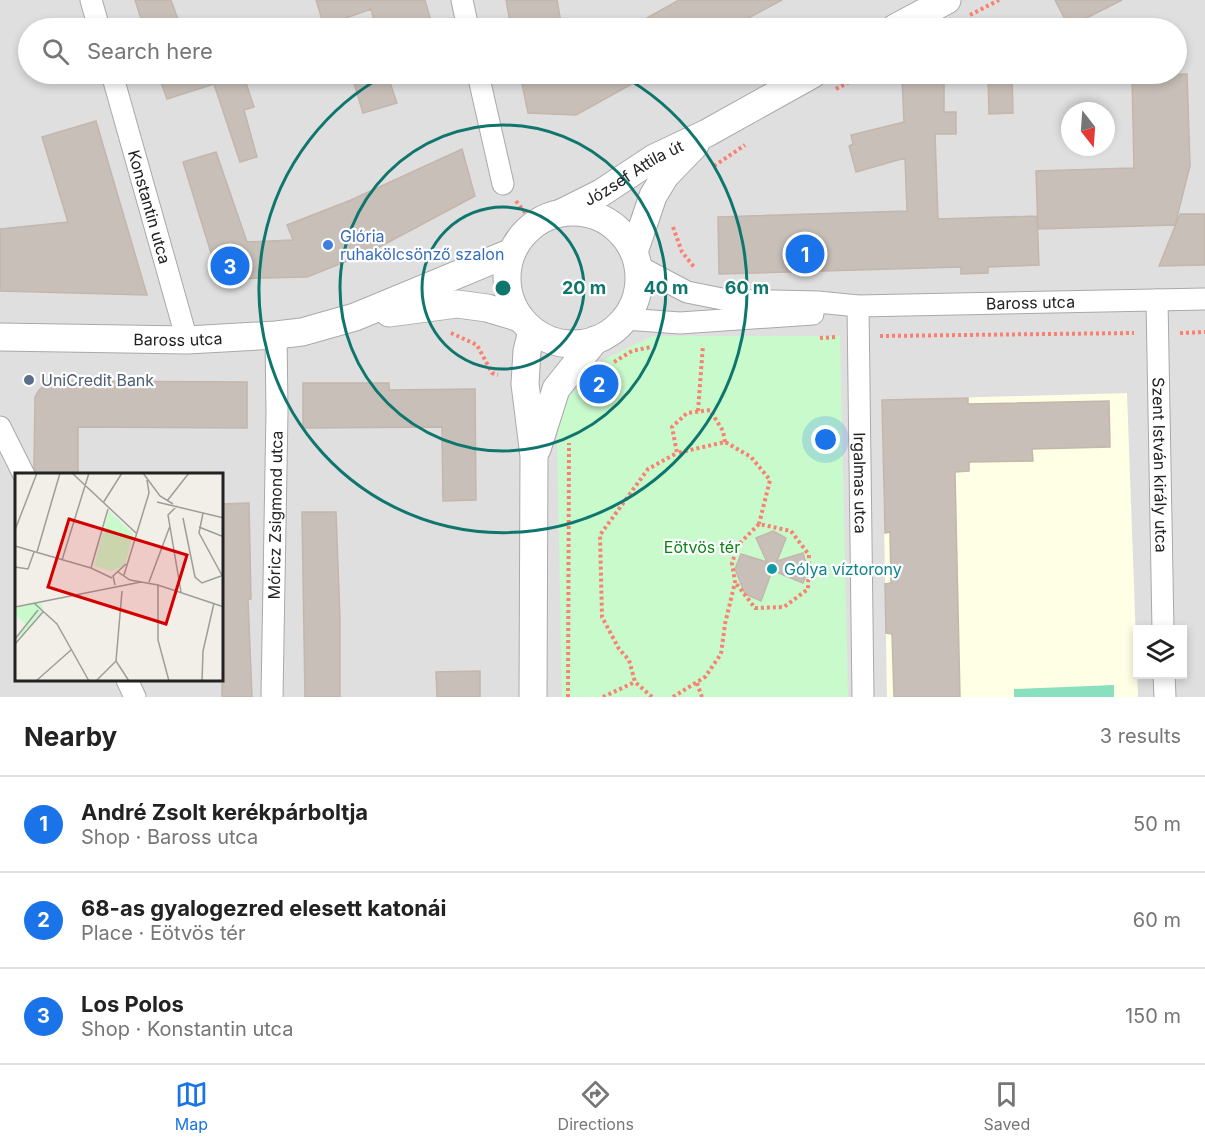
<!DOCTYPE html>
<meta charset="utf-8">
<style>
:root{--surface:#fff;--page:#f2f2f2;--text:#222;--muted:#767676;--line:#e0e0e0;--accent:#1a73e8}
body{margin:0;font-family:Inter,sans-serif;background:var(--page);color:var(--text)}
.controls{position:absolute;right:18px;bottom:18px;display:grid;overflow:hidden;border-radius:0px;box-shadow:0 3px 9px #0003}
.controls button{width:54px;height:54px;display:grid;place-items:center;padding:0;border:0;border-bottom:2px solid var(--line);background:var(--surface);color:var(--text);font:30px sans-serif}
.compass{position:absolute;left:1061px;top:102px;width:54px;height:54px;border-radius:50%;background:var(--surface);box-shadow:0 3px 9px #0003;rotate:163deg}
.you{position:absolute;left:826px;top:440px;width:21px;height:21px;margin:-15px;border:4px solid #fff;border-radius:50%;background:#1a73e8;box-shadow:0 0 0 9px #1a73e833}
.badge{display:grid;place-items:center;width:39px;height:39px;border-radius:50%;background:var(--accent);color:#fff;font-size:20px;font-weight:700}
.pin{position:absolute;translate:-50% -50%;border:3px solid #fff;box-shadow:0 2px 6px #0006}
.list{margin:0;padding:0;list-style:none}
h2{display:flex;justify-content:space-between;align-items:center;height:78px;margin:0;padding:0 24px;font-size:26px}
h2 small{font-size:20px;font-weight:400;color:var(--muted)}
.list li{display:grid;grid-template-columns:39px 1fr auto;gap:18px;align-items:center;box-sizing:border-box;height:96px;padding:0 24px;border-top:2px solid var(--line)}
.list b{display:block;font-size:22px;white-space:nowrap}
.list p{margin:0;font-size:20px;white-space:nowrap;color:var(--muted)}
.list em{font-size:20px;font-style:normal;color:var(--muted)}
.icon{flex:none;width:33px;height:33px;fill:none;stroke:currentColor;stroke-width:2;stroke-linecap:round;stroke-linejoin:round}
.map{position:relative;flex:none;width:1205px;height:697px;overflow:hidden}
.search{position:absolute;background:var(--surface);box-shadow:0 3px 9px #0003;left:18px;right:18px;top:18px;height:66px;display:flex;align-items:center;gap:15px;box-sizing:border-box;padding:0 21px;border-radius:33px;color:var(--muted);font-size:22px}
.sheet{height:366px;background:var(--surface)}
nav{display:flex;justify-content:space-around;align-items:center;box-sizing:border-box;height:84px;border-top:2px solid var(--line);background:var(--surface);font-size:16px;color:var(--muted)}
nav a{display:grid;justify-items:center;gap:3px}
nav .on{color:var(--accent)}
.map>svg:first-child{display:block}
</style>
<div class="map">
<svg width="1205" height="697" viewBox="0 0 1205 697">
<rect width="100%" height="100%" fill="#f2efe9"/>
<!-- residential -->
<path fill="#e0dfdf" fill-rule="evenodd" d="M0 0H1205V697H0ZM28 28H1176V74H28ZM1070 111H1106V147H1070ZM16 475H222V680H16ZM1138 630H1182V674H1138Z"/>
<!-- education -->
<path fill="#ffffe5" d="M1127 393 1138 697H887L882 400Z"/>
<!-- park -->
<path fill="#c8facc" d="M653 336H840L848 697H562L557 432 563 403 605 359Z"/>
<!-- pitch -->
<path fill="#88e0be" d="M1114 685V697H1014V689Z"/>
<!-- building -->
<path fill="#c7bfb8" stroke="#c4b6ab" stroke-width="1.5" d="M135 0H171L181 28H144Z
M316 0H425L433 28H376L371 9 324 26Z
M506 0H557L562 28H511Z
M679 0H782L730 28H629Z
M1055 0H1122L1069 27Z
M158 74H243L254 107 244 110 257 157 240 162 214 84 167 99Z
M372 74H387L397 103 363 113 353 80Z
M520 74H650L576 115 528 113Z
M912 74H944V112H956V134H935L938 219 1037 216 1039 265 988 267V273L961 274V267L719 274 718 217 907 211 905 158 856 172 849 146 853 144 851 135 904 122 902 78Z
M988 74H1012L1013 113 989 114Z
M1187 74 1190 166 1175 225 1038 229 1036 171 1134 168 1132 76Z
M96 121 147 295 0 291V229L68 222 42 137Z
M462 149 475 196 370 252 307 277 219 279 183 162 216 152 247 242 293 240 287 225 351 200Z
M1180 214H1205V265L1159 266Z
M56 381 247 382V428L78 427V475H37L34 467 35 397 39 390 48 383Z
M303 383H389V390L475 389 476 500 443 501 442 427 303 428Z
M968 398V404L1109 401 1110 447 1032 449 1033 461 969 462V471L955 472 960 697H894L892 634 886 633 885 584 891 583 890 532 885 533 882 400Z
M249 503 251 599H248L252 697H222V504Z
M302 512H336L340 619V697H305Z
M773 531 786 538 777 561 803 553 808 571 803 583 774 571 773 573 772 571 761 601 745 594 735 569 741 554 767 562 756 538Z
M480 671V697H437L436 672Z"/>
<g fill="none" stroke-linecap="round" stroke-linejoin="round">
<defs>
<g id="minor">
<path d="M91 0 99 28"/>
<path d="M462 0 468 28"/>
<path id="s1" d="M112 74 187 340"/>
<path d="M478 74 503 184"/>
<path id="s2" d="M638 266 687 292 727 300 818 302 858 306 1205 299"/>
<path id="s3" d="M1157 300 1163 630"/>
<path id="s4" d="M858 306 863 697"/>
<path d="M625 319 680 323 813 314"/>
<path d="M0 427 24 475"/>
<path d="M1164 674 1165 697"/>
<path d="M127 680 135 697"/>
<path id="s5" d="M272 697 277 411 276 335"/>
</g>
<g id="tertiary">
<path d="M895 28 947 0"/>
<circle cx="573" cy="278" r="66"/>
<path id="s6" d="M563 212 601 193 654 158 707 133 813 74"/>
<path d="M634 252 653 196 665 176 695 145"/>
<path d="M389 313 457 304 487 308 520 318"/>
<path d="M532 331 527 351 525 384 534 456 533 697"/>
<path id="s7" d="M0 337 187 340 276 335 302 332 355 317 512 252"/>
<path d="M537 449 556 389 595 340"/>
</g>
</defs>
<!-- minor casing -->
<use href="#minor" stroke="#a9a9a9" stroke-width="23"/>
<!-- tertiary casing -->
<use href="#tertiary" stroke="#a9a9a9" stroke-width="29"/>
<!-- path -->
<path stroke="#fa8072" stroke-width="4" stroke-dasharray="3 3" stroke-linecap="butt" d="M970 15 999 0
M836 89 864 74
M714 166 745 145
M516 201 534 224
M673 227 682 252 694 267
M451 333 477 345 492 373 498 375
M1180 333 1205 332
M880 336 1134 333
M820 338 837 337
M614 362 632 351 651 347
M698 411 703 345
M725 442 723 431 710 410 687 413 672 427 677 453 725 442 751 457 770 480 759 524
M697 683 702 697
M568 697 569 443
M603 697 635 682
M652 697 635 682 629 660 619 649 602 617 600 535 648 469 677 453
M673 697 705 677 721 654 725 624 735 582 732 563 738 545 759 524 791 531 809 555 808 589 784 607 755 608 735 582"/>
<!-- minor -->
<use href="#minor" stroke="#fff" stroke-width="21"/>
<!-- tertiary -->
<use href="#tertiary" stroke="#fff" stroke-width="27"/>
</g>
<!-- distance rings -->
<g fill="none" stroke="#0f766e" stroke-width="3">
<circle cx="503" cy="288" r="81"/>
<circle cx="503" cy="288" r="163"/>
<path d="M619 74A244 244 0 1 1 387 74"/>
</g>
<!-- markers -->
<circle fill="#3f7fe0" stroke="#fff" stroke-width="2" cx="328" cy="245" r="6"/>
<circle fill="#5c6f8a" stroke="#fff" stroke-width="2" cx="29" cy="380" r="6"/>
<circle fill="#0f9aa8" stroke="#fff" stroke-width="2" cx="772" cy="569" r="6"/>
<g text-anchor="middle" stroke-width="4.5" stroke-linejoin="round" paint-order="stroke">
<!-- street labels -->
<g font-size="16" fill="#222" stroke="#fff">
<text dy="6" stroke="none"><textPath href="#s6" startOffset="81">József Attila út</textPath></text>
<text dy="6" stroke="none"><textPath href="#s1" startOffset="138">Konstantin utca</textPath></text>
<text dy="6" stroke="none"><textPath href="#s2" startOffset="400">Baross utca</textPath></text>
<text dy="6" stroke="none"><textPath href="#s7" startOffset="178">Baross utca</textPath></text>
<text dy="6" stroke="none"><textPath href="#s3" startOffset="165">Szent István király utca</textPath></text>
<text dy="6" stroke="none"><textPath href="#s4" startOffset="177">Irgalmas utca</textPath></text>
<text dy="6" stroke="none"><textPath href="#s5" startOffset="182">Móricz Zsigmond utca</textPath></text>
</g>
<!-- shop labels -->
<g font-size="16" fill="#366cbe" stroke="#fff" text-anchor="start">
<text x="340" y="242">Glória<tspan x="340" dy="18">ruhakölcsönző szalon</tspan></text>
</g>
<!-- service labels -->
<g font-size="16" fill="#4e5e75" stroke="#fff" text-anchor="start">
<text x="41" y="386">UniCredit Bank</text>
</g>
<!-- park labels -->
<g font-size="16" fill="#0c8416" stroke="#fff">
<text x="702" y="553">Eötvös tér</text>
</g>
<!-- culture labels -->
<g font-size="16" fill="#0d838f" stroke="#fff" text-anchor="start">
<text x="784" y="575">Gólya víztorony</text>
</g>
</g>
<!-- overview -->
<g transform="translate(15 473)">
<rect width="208" height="208" fill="#f2efe9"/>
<path d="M94 38 118 61 110 92 97 98 79 93ZM26 129 28 139 0 171 11 152 0 141V134Z" fill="#c8facc"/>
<path fill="none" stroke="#9f9d99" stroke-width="1.5" d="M57 0 121 60M128 0 145 23 158 31M152 28 174 0M142 29 209 45M88 30 107 0M162 33 153 42 166 119M188 40 184 60 209 106M168 45 180 104 187 110 206 103M184 54 209 64M0 57 22 0M0 73 76 95 97 105M22 79 45 0M47 87 74 0M0 94 13 96 19 79M76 95 93 36M103 99 115 107 143 112 209 134M109 102 134 20 132 7M134 109 155 53M100 112 98 103 111 91M143 112V167L154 208M107 118 101 188 114 208M19 130 42 151 74 208M0 134 126 109M0 166 23 137M0 171 28 139M21 208 56 177M81 208 101 188M187 208 188 178 199 130"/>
<path fill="#d40000" fill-opacity="0.15" stroke="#d40000" stroke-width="3" d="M54 46 172 82 151 151 33 114Z"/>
<rect width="208" height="208" fill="none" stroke="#222" stroke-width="3"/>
</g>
<circle cx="503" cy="288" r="9" fill="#0f766e" stroke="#fff" stroke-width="3"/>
<g font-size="18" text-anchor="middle" font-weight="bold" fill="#0f766e" stroke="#fff" stroke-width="4.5" stroke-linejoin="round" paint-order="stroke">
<text x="584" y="294">20 m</text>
<text x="666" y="294">40 m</text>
<text x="747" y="294">60 m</text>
</g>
</svg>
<div class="controls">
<button><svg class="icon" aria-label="layers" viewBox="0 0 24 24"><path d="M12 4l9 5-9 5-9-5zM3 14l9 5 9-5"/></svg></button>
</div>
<svg class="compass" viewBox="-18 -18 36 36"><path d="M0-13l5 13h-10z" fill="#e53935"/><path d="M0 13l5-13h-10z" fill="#767676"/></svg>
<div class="you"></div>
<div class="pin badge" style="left:805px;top:254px">1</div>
<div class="pin badge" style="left:599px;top:384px">2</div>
<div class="pin badge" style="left:230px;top:266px">3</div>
<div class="search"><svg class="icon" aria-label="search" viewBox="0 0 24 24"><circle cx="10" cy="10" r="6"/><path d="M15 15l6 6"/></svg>Search here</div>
</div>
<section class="sheet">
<h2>Nearby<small>3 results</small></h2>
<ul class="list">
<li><span class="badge">1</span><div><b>André Zsolt kerékpárboltja</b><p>Shop · Baross utca</p></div><em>50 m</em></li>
<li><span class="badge">2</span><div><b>68-as gyalogezred elesett katonái</b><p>Place · Eötvös tér</p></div><em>60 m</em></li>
<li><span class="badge">3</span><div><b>Los Polos</b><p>Shop · Konstantin utca</p></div><em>150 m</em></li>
</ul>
</section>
<nav>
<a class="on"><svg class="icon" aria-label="map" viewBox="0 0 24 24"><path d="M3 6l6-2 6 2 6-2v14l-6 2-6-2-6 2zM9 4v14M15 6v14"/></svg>Map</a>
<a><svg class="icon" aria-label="directions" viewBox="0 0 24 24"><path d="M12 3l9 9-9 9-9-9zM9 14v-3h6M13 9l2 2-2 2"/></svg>Directions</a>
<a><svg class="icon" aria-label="saved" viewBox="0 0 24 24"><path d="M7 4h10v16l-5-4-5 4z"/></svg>Saved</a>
</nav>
